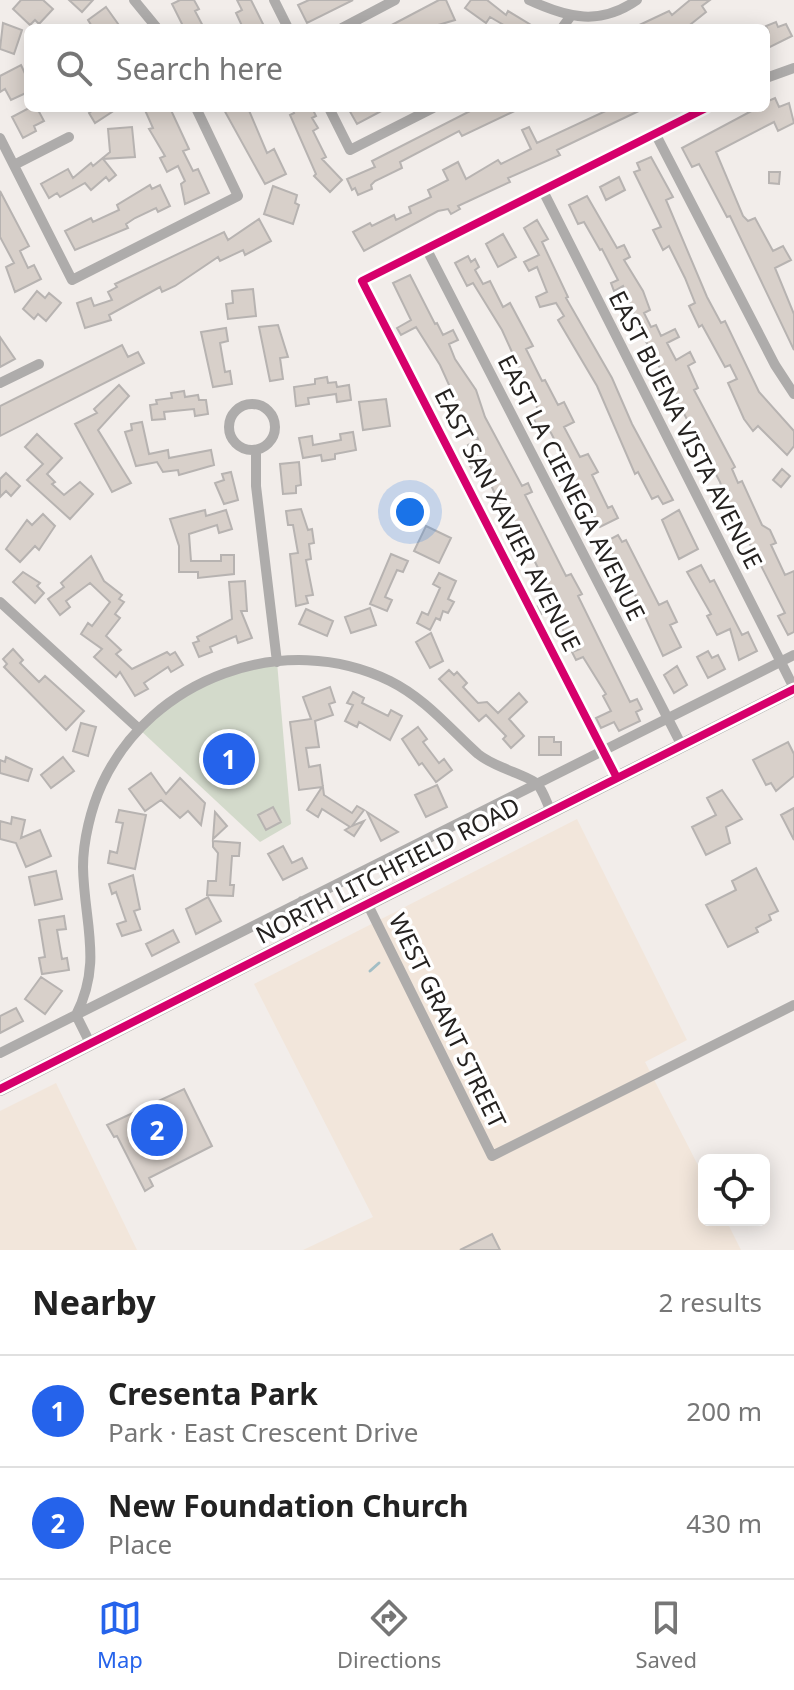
<!DOCTYPE html>
<meta charset="utf-8">
<style>
:root{--surface:#fff;--page:#f6f6f6;--text:#222;--muted:#767676;--line:#e0e0e0;--accent:#2563eb}
body{margin:0;font-family:"Noto Sans",sans-serif;background:var(--page);color:var(--text)}
.controls{position:absolute;right:24px;bottom:24px;display:grid;overflow:hidden;border-radius:12px;box-shadow:0 4px 20px #0003}
.controls button{width:72px;height:72px;display:grid;place-items:center;padding:0;border:0;border-bottom:2px solid var(--line);background:var(--surface);color:var(--text);font:40px sans-serif}
.you{position:absolute;left:410px;top:512px;width:28px;height:28px;margin:-20px;border:6px solid #fff;border-radius:50%;background:#1a73e8;box-shadow:0 0 0 12px #1a73e833}
.badge{display:grid;place-items:center;width:52px;height:52px;border-radius:50%;background:var(--accent);color:#fff;font-size:26px;font-weight:700}
.pin{position:absolute;translate:-50% -50%;border:4px solid #fff;box-shadow:0 2px 8px #0006}
.list{margin:0;padding:0;list-style:none}
h2{display:flex;justify-content:space-between;align-items:center;height:104px;margin:0;padding:0 32px;font-size:34px}
h2 small{font-size:26px;font-weight:400;color:var(--muted)}
.list li{display:grid;grid-template-columns:52px 1fr auto;gap:24px;align-items:center;box-sizing:border-box;height:112px;padding:0 32px;border-top:2px solid var(--line)}
.list b{display:block;font-size:30px;white-space:nowrap}
.list p{margin:0;font-size:26px;white-space:nowrap;color:var(--muted)}
.list em{font-size:26px;font-style:normal;color:var(--muted)}
.icon{flex:none;width:44px;height:44px;fill:none;stroke:currentColor;stroke-width:2;stroke-linecap:round;stroke-linejoin:round}
.map{position:relative;flex:none;width:794px;height:1250px;overflow:hidden}
.search{position:absolute;background:var(--surface);box-shadow:0 4px 20px #0003;left:24px;right:24px;top:24px;height:88px;display:flex;align-items:center;gap:20px;box-sizing:border-box;padding:0 28px;border-radius:12px;color:var(--muted);font-size:30px}
.sheet{height:328px;background:var(--surface)}
nav{display:flex;justify-content:space-around;align-items:center;box-sizing:border-box;height:112px;border-top:2px solid var(--line);background:var(--surface);font-size:22px;color:var(--muted)}
nav a{display:grid;justify-items:center;gap:4px}
nav .on{color:var(--accent)}
.map>svg:first-child{display:block}
</style>
<div class="map">
<svg width="794" height="1250" viewBox="0 0 794 1250">
<rect width="100%" height="100%" fill="#f2edea"/>
<!-- industrial -->
<path fill="#f2e6db" d="M577 819 687 1040 645 1062 704 1177V1220H726L741 1250H303L373 1217 254 984Z
M56 1083 137 1250H0V1111Z"/>
<!-- green -->
<path fill="#d3dacb" d="M277 662 291 824 260 842 139 729 192 687Z"/>
<g fill="none" stroke-linecap="round" stroke-linejoin="round">
<!-- stream -->
<path stroke="#a2bec5" stroke-width="3" d="M402 945 409 941
M370 971 379 963"/>
</g>
<!-- building -->
<path fill="#d8d0ca" stroke="#b7b3b1" stroke-width="2" d="M21 0H43L53 9 39 24 35 20 30 25 13 9Z
M69 0H93L82 12Z
M180 0H194L199 9 195 11 204 28H184L172 4Z
M237 0H251L265 28H243L236 13 242 10Z
M309 0H353L307 23 298 5Z
M439 0H446L455 20 428 28H386Z
M471 0H487L506 15 508 11 536 28H509L490 17 486 23 465 8Z
M690 0H710L702 6 706 12 686 28H633L669 11 672 15Z
M106 7 121 28H93L88 20Z
M776 22 778 27 786 24 792 36 766 49V35L769 33 766 26Z
M3 23 22 30 14 54 0 49Z
M21 65 28 80V92L11 100 5 89 0 92V76Z
M775 98 779 107 789 103 794 123 778 131 774 122 716 152 743 216 748 221 755 218 773 251 783 246 791 260 775 268 794 314V350L730 216 727 217 699 164 692 167 682 148 757 108H766V102Z
M29 108H37L44 121 34 126 36 131 23 138 12 117Z
M96 108H118L95 123 89 113Z
M144 108H170L189 149 183 151 193 171 198 169 209 193 185 204 181 184 185 181 178 166 167 172 160 158 165 156 149 129 153 128Z
M223 108H248L267 153 274 149 286 174 265 184Z
M291 108H312L316 116 312 118 318 128 313 131 326 157 322 159 342 180 330 192 314 176 316 174 290 115 294 113Z
M348 108H387L357 124Z
M476 108H521L462 136 459 131 400 162 402 168 375 181 371 185 372 189 358 195 355 188 352 190 347 179 375 167 372 161Z
M612 108H645L557 150 560 155 508 178 510 182 458 206 460 209 451 214 448 209 438 211 364 251 353 232 370 223 372 226 394 215 396 220 411 213 409 207 431 197 428 190 448 180 443 170 458 162 466 179 498 160 501 164 531 149 522 130 529 127 537 143Z
M132 127 135 157 103 159 116 175 109 181 106 177 91 190 85 183 60 197 57 193 49 198 41 184 68 169 73 178 91 163 93 166 110 152 108 129Z
M651 157 673 197 666 200 707 297 721 323 725 321 759 392 794 431V446L787 455 758 426 753 431 744 419 728 383 737 379 730 365 725 367 702 325 699 327 689 306 695 303 685 278 669 246 663 250 653 230 661 227 634 172 640 170 637 163Z
M769 172H780L779 184 769 183Z
M619 177 625 190 606 200 600 187Z
M150 185 152 189 160 185 170 206 158 212 156 208 135 218 126 224 128 228 75 250 65 231 91 218 93 222 119 210 117 205Z
M273 186 297 195 295 203 299 205 293 224 264 214Z
M0 191 29 246 20 251 28 268 34 265 41 279 15 292 6 267 14 263 0 237Z
M587 196 617 248 624 245 630 257 624 260 643 291 650 310 644 313 651 327 656 325 661 336 675 329 679 337 667 343 676 360 690 352 695 362 688 366 698 388 694 390 735 467 732 469 738 483 742 481 762 525 770 530 776 543 771 545 785 575 794 571V632L788 635 778 616 785 613 749 542 742 546 737 537 745 533 729 502 724 505 720 497 724 495 720 482 641 332 623 286 614 291 611 283 618 280 602 249 600 250 584 222 578 224 569 205Z
M259 219 271 241 245 255 243 250 220 261 218 257 175 286 162 292 160 287 109 315 111 320 85 328 77 303 91 298 94 306 112 300 108 292 117 287 115 284 224 232 228 240Z
M537 220 548 239 542 242 568 297 566 298 612 378 632 424 673 500 663 504 658 496 652 499 638 472 635 474 597 386 558 320 564 316 556 303 540 307 536 297 547 292 537 267 529 271 524 262 539 255 524 228Z
M503 234 516 257 498 267 486 244Z
M468 256 471 262 475 259 479 267 475 270 483 284 490 281 503 307 510 303 533 346 526 349 542 381 545 380 558 405 564 402 574 422 564 427 580 457 588 454 598 472 592 475 608 508 612 506 618 518 600 527 551 433 544 423 537 426 533 417 540 414 502 330 473 283 467 286 455 263Z
M410 275 435 324 437 323 443 335 453 330 458 340 449 344 455 359 476 390 485 417 522 486 528 483 532 492 525 495 566 576 571 574 582 594 578 596 630 702 637 699 642 709 636 712 640 721 619 731 614 722 601 728 596 718 611 711 603 696 606 694 583 657 576 660 572 652 580 649 570 629 564 632 552 609 542 614 538 606 552 599 547 586 506 504 501 507 485 472 476 477 469 464 476 460 468 445 478 439 471 424 468 426 466 421 460 423 454 410 459 407 440 365 416 327 401 335 397 328 411 320 393 283Z
M253 289 256 316 228 319 226 304 233 303 232 291Z
M37 291 45 298 49 293 61 303 46 321 38 314 34 319 23 309Z
M278 325 288 357 280 358 283 379 270 381 259 327Z
M226 328 228 341 220 343 225 372 230 371 232 384 213 387 201 332Z
M0 337 15 359 0 367Z
M122 345 128 357 138 352 144 363 0 436V406Z
M327 377 328 383 336 382 337 387 349 385 351 400 337 402 336 394 308 398 309 404 296 406 294 387 315 384V379Z
M119 385 129 396 98 430 131 483 112 492 75 424 97 413 94 409Z
M184 391 185 397 198 395 199 400H206L208 414 195 416 194 409 164 412 165 419 152 420 150 405 157 404 156 400 172 398 171 393Z
M386 399 390 426 363 430 359 402Z
M142 422 149 454 168 450 169 458 211 450 214 465 179 475 178 470 163 472 157 462 136 466 125 432 132 430 131 424Z
M353 432 356 450 335 454V459L322 461 321 455 303 458 299 438 312 436 313 445 341 440 340 434Z
M37 434 62 458 47 474 55 482 52 484 64 495 80 482 93 494 70 519 27 480 43 464 25 447Z
M299 462 301 485 296 486V493L283 494 280 464Z
M782 469 790 476 781 487 773 480Z
M231 472 238 500 224 504 215 483 224 480 222 474Z
M6 473 20 486 11 496 6 491 0 497V479Z
M301 509 308 530 312 529 314 543 309 544 311 559 306 560 313 595 306 596 308 603 296 606 290 554 298 553 293 525H288L286 511Z
M205 510 206 516 226 510 232 529 219 533 217 525 189 534 191 561H221V555H234V574L198 578V572H179V546L170 519Z
M679 510 698 549 679 559 662 520Z
M43 514 55 526 39 550 35 546 20 562 6 549 27 520 32 525Z
M426 526 451 538 439 563 414 551Z
M618 535 622 542 626 540 659 605 667 601 677 622 670 625 681 647 663 656 633 590 605 542Z
M391 554 408 561 403 572 397 570 385 597 392 600 387 611 370 604Z
M91 556 104 581 122 595 119 599 124 602 115 614 120 618 106 636 121 650 116 654 132 669 167 652 170 655 175 652 183 665 171 672 168 667 144 683 148 689 135 696 120 672 116 677 94 657 102 649 81 634 88 623 92 626 110 602 90 583 66 601 70 607 60 615 48 599 64 587 61 583Z
M701 565 710 582 714 580 742 635 748 632 757 651 739 660 730 629 717 635 707 616 711 614 687 572Z
M23 572 40 583 37 586 44 593 35 603 13 582Z
M439 573 456 581 448 599 454 602 448 613 443 611 440 620 436 618 430 630 417 623 422 612 428 615 440 588 433 584Z
M245 581 247 611H241L252 638 238 643 236 636 210 647 212 652 199 657 193 643 199 641 197 637 232 619 229 582Z
M370 608 376 625 351 633 345 617Z
M306 609 333 621 327 636 299 624Z
M431 633 443 661 430 668 416 642Z
M13 649 23 660 20 663 39 682 45 676 84 711 66 730 4 667 7 664 3 659Z
M708 651 712 658 718 655 725 669 708 678 697 657Z
M677 666 687 685 674 693 664 675Z
M449 670 454 675 457 672 467 683 463 687 478 703 487 702 498 713 519 693 527 702 509 719 524 736 511 748 503 739 506 736 486 715 479 721 439 679Z
M330 687 335 702 329 704 333 715 315 721 319 747 306 748 309 767 320 765 324 795 352 813 357 806 364 810 352 826 364 821 354 836 345 830 350 827 322 809 318 817 307 810 322 787 299 790 290 722 311 719 303 697Z
M353 692 364 698 362 703 388 716 391 710 402 716 390 740 359 722 357 727 345 721 353 705 347 703Z
M81 723 96 727 88 756 73 751Z
M418 727 427 739 423 742 439 763 444 759 452 770 436 782 422 763 419 765 402 739Z
M539 737H554V742H561V755H539Z
M788 742 794 754V776L776 791 771 783 766 785 753 760Z
M6 757 32 769 28 781 0 773V760L5 762Z
M63 757 74 771 51 788 41 775Z
M151 773 166 794 180 778 205 803 201 825 188 811 180 818 161 800 145 811 129 789Z
M437 785 447 807 426 817 415 795Z
M722 790 742 819 726 827 730 843 706 855 692 827 716 815 707 798Z
M273 807 281 822 266 830 258 815Z
M794 808V840L781 815Z
M119 810 146 815 135 869 108 863 110 851 117 853 123 823 116 822Z
M215 812 227 826 213 839Z
M367 812 398 832 381 841Z
M12 817 25 820 21 838 40 830 51 856 26 867 16 843 0 839V821L11 824Z
M213 841 240 843 239 856H232L230 885H234L233 896 207 895 208 881H216L218 853 213 847Z
M283 846 292 863 302 858 307 868 283 880 268 854Z
M756 868 778 911 769 915 771 920 756 928 758 932 728 947 706 905 736 890 732 881Z
M56 871 62 899 35 905 29 877Z
M133 875 140 909 134 911 141 930 122 936 117 924 126 921 116 892 112 894 109 884Z
M208 897 221 921 196 934 186 909Z
M64 916 66 929 57 930 62 959 67 958 69 970 42 974 39 958 45 957 39 920Z
M173 930 179 942 152 956 146 944Z
M41 977 62 991 45 1014 25 999Z
M16 1008 23 1021 0 1033V1016Z
M184 1089 212 1146 149 1178 153 1186 145 1191 117 1136 114 1137 107 1125Z
M492 1234 500 1250H460Z"/>
<g fill="none" stroke-linecap="round" stroke-linejoin="round">
<!-- minor -->
<path stroke="#aeacab" stroke-width="10" d="M134 0 157 28
M274 0 288 28
M529 0C568 18 600 26 637 0
M342 28 395 0
M562 28 570 17
M766 78 794 68
M329 108 350 150 433 108
M655 133 775 365 794 394
M0 138 72 280 238 196 196 108
M14 165 69 137
M542 189 794 688
M426 248 682 746
M0 383 39 364
M229 427a23 23 0 1 1 46 0a23 23 0 1 1-46 0Z
M256 450V486L277 662
M0 602 139 729
M617 778 362 281 706 108
M302 901 317 929
M367 903 492 1156 794 1005
M90 1043 76 1015C103 962 84 923 83 867 83 841 91 808 102 784 151 678 284 629 390 681 426 699 449 728 478 754 495 768 528 775 537 784 543 790 547 804 551 811
M0 1053 794 655"/>
<!-- secondary -->
<path stroke="#aeaca9" stroke-width="14" d="M0 1089 794 689"/>
<defs>
<path id="cycleway" d="M617 778 362 281 706 108
M0 1089 794 689"/>
</defs>
<!-- cycleway casing -->
<use href="#cycleway" stroke="#fff" stroke-width="13"/>
<!-- cycleway -->
<use href="#cycleway" stroke="#d6006c" stroke-width="8"/>
</g>
<g text-anchor="middle" stroke-width="7" stroke-linejoin="round" paint-order="stroke">
<!-- street labels -->
<g font-size="24" fill="#252220" stroke="#fff">
<text transform="translate(685 430) rotate(63)" y="8">EAST BUENA VISTA AVENUE</text>
<text transform="translate(571 488) rotate(63)" y="8">EAST LA CIENEGA AVENUE</text>
<text transform="translate(507 520) rotate(63)" y="8">EAST SAN XAVIER AVENUE</text>
<text transform="translate(388 871) rotate(-27)" y="8">NORTH LITCHFIELD ROAD</text>
<text transform="translate(447 1021) rotate(64)" y="8">WEST GRANT STREET</text>
</g>
</g>
</svg>
<div class="controls">
<button><svg class="icon" aria-label="locate" viewBox="0 0 24 24"><circle cx="12" cy="12" r="6"/><path d="M12 2v4M12 18v4M2 12h4M18 12h4"/></svg></button>
</div>
<div class="you"></div>
<div class="pin badge" style="left:229px;top:759px">1</div>
<div class="pin badge" style="left:157px;top:1130px">2</div>
<div class="search"><svg class="icon" aria-label="search" viewBox="0 0 24 24"><circle cx="10" cy="10" r="6"/><path d="M15 15l6 6"/></svg>Search here</div>
</div>
<section class="sheet">
<h2>Nearby<small>2 results</small></h2>
<ul class="list">
<li><span class="badge">1</span><div><b>Cresenta Park</b><p>Park · East Crescent Drive</p></div><em>200 m</em></li>
<li><span class="badge">2</span><div><b>New Foundation Church</b><p>Place</p></div><em>430 m</em></li>
</ul>
</section>
<nav>
<a class="on"><svg class="icon" aria-label="map" viewBox="0 0 24 24"><path d="M3 6l6-2 6 2 6-2v14l-6 2-6-2-6 2zM9 4v14M15 6v14"/></svg>Map</a>
<a><svg class="icon" aria-label="directions" viewBox="0 0 24 24"><path d="M12 3l9 9-9 9-9-9zM9 14v-3h6M13 9l2 2-2 2"/></svg>Directions</a>
<a><svg class="icon" aria-label="saved" viewBox="0 0 24 24"><path d="M7 4h10v16l-5-4-5 4z"/></svg>Saved</a>
</nav>
